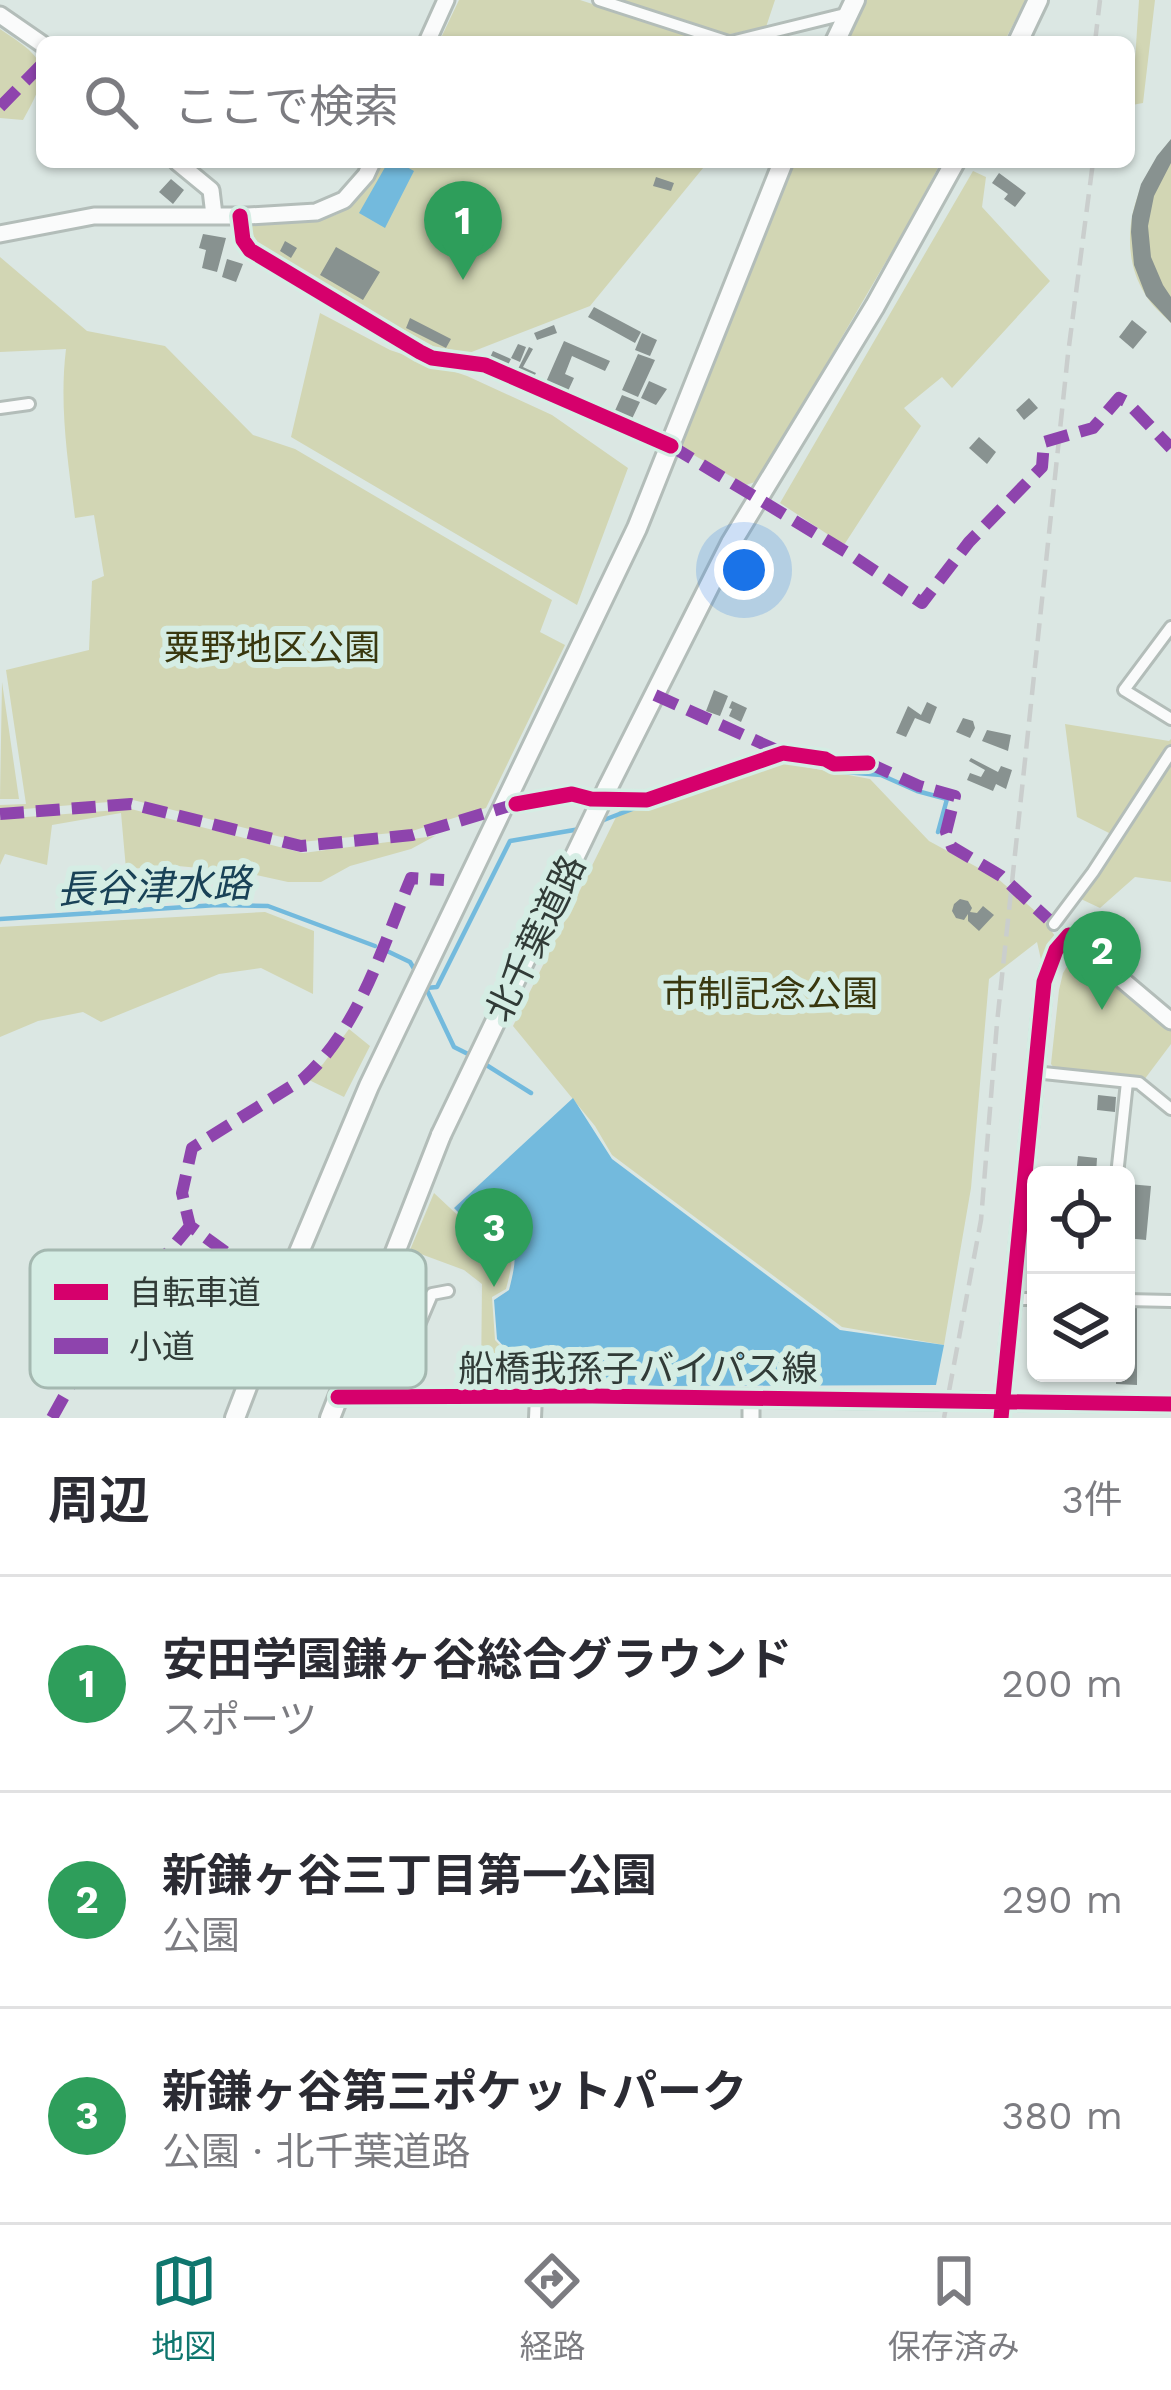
<!DOCTYPE html>
<html lang="ja">
<meta charset="utf-8">
<style>
:root{--surface:#fff;--page:#f7f7f7;--text:#2b2b33;--muted:#7c7c81;--line:#e1e1e2;--accent:#0f766e}
body{margin:0;font-family:"Work Sans","Noto Sans JP",sans-serif;background:var(--page);color:var(--text)}
.controls{position:absolute;right:36px;bottom:36px;display:grid;overflow:hidden;border-radius:18px;box-shadow:0 3px 9px #0004}
.controls button{width:108px;height:108px;display:grid;place-items:center;padding:0;border:0;border-bottom:3px solid var(--line);background:var(--surface);color:var(--text);font:60px sans-serif}
.you{position:absolute;left:744px;top:570px;width:42px;height:42px;margin:-30px;border:9px solid #fff;border-radius:50%;background:#1a73e8;box-shadow:0 0 0 18px #1a73e833}
.badge{display:grid;place-items:center;width:78px;height:78px;border-radius:50%;background:var(--accent);color:#fff;font-size:39px;font-weight:700}
.pin{position:absolute;translate:-50% -99px;filter:drop-shadow(0 3px 6px #0008)}
.pin::after{content:'';position:absolute;top:63px;width:42px;height:36px;background:inherit;clip-path:polygon(0 0,100% 0,50% 100%)}
.list{margin:0;padding:0;list-style:none}
h2{display:flex;justify-content:space-between;align-items:center;height:156px;margin:0;padding:0 48px;font-size:51px}
h2 small{font-size:39px;font-weight:400;color:var(--muted)}
.list li{display:grid;grid-template-columns:78px 1fr auto;gap:36px;align-items:center;box-sizing:border-box;height:216px;padding:0 48px;border-top:3px solid var(--line)}
.list b{display:block;font-size:45px;white-space:nowrap}
.list p{margin:0;font-size:39px;white-space:nowrap;color:var(--muted)}
.list em{font-size:39px;font-style:normal;color:var(--muted)}
.icon{flex:none;width:66px;height:66px;fill:none;stroke:currentColor;stroke-width:2;stroke-linecap:round;stroke-linejoin:round}
.map{position:relative;flex:none;width:1171px;height:1418px;overflow:hidden}
.search{position:absolute;background:var(--surface);box-shadow:0 3px 9px #0004;left:36px;right:36px;top:36px;height:132px;display:flex;align-items:center;gap:30px;box-sizing:border-box;padding:0 42px;border-radius:18px;color:var(--muted);font-size:45px}
.sheet{height:804px;background:var(--surface)}
nav{display:flex;justify-content:space-around;align-items:center;box-sizing:border-box;height:168px;border-top:3px solid var(--line);background:var(--surface);font-size:33px;color:var(--muted)}
nav a{display:grid;justify-items:center;gap:6px}
nav .on{color:var(--accent)}
.map>svg:first-child{display:block}
</style>
<div class="map">
<svg width="1171" height="1418" viewBox="0 0 1171 1418">
<rect width="100%" height="100%" fill="#dbe7e3"/>
<!-- green -->
<path fill="#d2d6b4" d="M459 0H580L710 42H439Z
M614 0H775L766 27 725 35Z
M863 0H1026L1004 42H843Z
M1139 0H1155L1143 103 1132 105Z
M0 29C49 61 52 68 23 120L0 118Z
M1171 140V323C1162 314 1151 305 1145 294 1114 244 1135 180 1171 140Z
M383 162H708L590 306 469 353 433 346 266 253 257 244 248 222C286 223 334 229 361 196 369 185 376 173 383 162Z
M791 162H941L909 222 758 481 746 485 685 450 681 441Z
M973 171 986 177 982 207 1050 281 952 388 942 377 904 408 921 426 844 545 780 503Z
M0 257 87 331 165 346 253 435 295 449 552 600 540 632 565 645 486 808 412 831 301 842 133 800 0 811V805L26 804 6 670 89 650 92 581 104 576 94 515 75 518C68 461 59 406 66 349L0 352Z
M320 313 390 350 467 376 552 415 628 468 577 605 291 437Z
M2 682 19 799H0Z
M1065 724 1169 741 1171 739V882L1135 877 1100 908 1081 899 1119 838 1077 817Z
M779 762 870 779 929 841 997 878 1042 917 1057 939 1042 964 1037 942 989 979 971 1188 944 1345 842 1327 612 1155 595 1126 513 1026 619 811Z
M131 809 303 853 435 836 411 849 350 866 321 882H288L242 872 178 866 126 869 121 813 52 825 47 865 5 854 0 865V819Z
M265 912 314 931 313 994 261 968 219 974 101 1022 83 1012 38 1021 0 1037V927Z
M1080 954 1171 1031V1044L1144 1080 1140 1077 1055 1069 1051 1064 1059 990 1063 973 1074 955Z
M349 1029 370 1046 344 1097 307 1079 323 1064Z
M434 1193 465 1222 484 1223C512 1251 517 1248 506 1289L492 1297 495 1340 514 1360V1380L481 1379 482 1284 464 1270 410 1250Z"/>
<!-- water -->
<path fill="#73badd" d="M388 162H398L414 171 385 228 359 213Z
M573 1098 612 1159 840 1330 944 1345 936 1385 660 1386 517 1379 515 1359 497 1339 494 1300 509 1290C520 1246 516 1251 484 1221L466 1220 454 1208Z"/>
<g fill="none" stroke-linecap="round" stroke-linejoin="round">
<!-- stream -->
<path stroke="#73badd" stroke-width="4.5" d="M819 763 833 771 881 775 917 791 947 799 938 832
M596 823 648 803
M0 919 217 905 268 906 375 946
M387 951 410 962 416 972
M425 986 454 1047 470 1055
M426 988 437 987 510 841 580 829
M480 1061 531 1093"/>
</g>
<!-- building -->
<path fill="#889290" d="M1171 139V163L1154 196 1148 226 1151 257 1163 285 1171 297V323L1146 296 1134 265 1131 232 1132 216 1141 184 1157 156Z
M999 173 1026 193 1015 207 1004 199 1008 194 992 183Z
M656 177 674 183 671 191 653 186Z
M171 179 184 190 173 204 159 192Z
M203 234 226 238 217 272 202 268 206 250 199 248Z
M285 241 297 248 291 258 280 251Z
M336 247 380 272 363 300 320 275Z
M227 259 243 264 236 282 222 277Z
M594 307 641 332 635 343 588 317Z
M410 318 451 339 446 348 406 328Z
M1132 320 1147 332 1133 349 1119 337Z
M554 325 557 333 537 340 534 333Z
M642 333 657 340 650 356 635 350Z
M564 341 610 361 605 371 572 356 565 374 574 378 568 391 564 389 562 394 546 387 548 383 546 382Z
M518 344 526 347 520 362 511 358Z
M529 347 533 349 523 367 536 373 531 382 515 375Z
M493 351 511 359 505 371 488 362Z
M638 354 655 360 638 397 622 390Z
M649 381 667 389 656 405 641 398Z
M622 395 640 402 630 423 613 415Z
M1029 398 1038 408 1024 420 1016 410Z
M979 437 996 452 987 464 969 448Z
M714 690 728 696 720 716 706 711Z
M732 701 747 708 741 722 729 716 732 709 729 708Z
M927 702 937 707 930 724 915 718 906 737 896 733 908 706 921 715Z
M963 718 973 721 975 728 970 738 956 732Z
M987 730 1011 735 1008 751 982 741Z
M971 758 998 772 1001 766 1012 770 1006 789 996 784 993 791 967 780 970 773 981 777 985 770 969 761Z
M960 899 968 901 972 908 970 912 977 913 983 906 994 915 979 931 968 921V914L964 920 956 918 952 911 954 904Z
M1098 1095 1116 1097 1115 1112 1097 1110Z
M1078 1156 1097 1158 1096 1175H1076Z
M1128 1184 1151 1186 1146 1240 1126 1238Z
M1126 1308H1137V1385L1116 1384V1373H1126Z"/>
<g fill="none" stroke-linecap="round" stroke-linejoin="round">
<defs>
<path id="street" d="M599 0 729 42
M731 42 849 13
M240 216 243 240 250 250 420 352 432 358 485 365 671 446
M0 408 29 404
M1171 627 1124 690 1171 719
M516 804 572 794 591 799 647 800 783 753 825 759 834 764 868 763
M1054 924 1093 872 1171 752
M1034 1072 1139 1083 1171 1109
M1117 1175 1127 1082
M1012 1299H1036
M1126 1300 1171 1301
M399 1396 398 1374 432 1294 448 1291
M535 1418 536 1396"/>
<path id="secondary" d="M0 15 42 44
M427 42 446 0
M177 162 211 190 214 215
M0 234 94 216H248L316 212 344 200 366 175 372 162
M338 1397 592 1396 938 1401
M751 1398V1418
M961 1401 1171 1404
M1001 1418 1044 982 1056 950 1069 935 1171 1021"/>
<path id="highway" d="M835 42 855 0
M1018 42 1038 0
M608 787 731 543 875 306 955 162
M235 1418 294 1264 369 1086 637 528 783 162
M330 1418 441 1135"/>
</defs>
<!-- street casing -->
<use href="#street" stroke="#b3bdb9" stroke-width="16"/>
<!-- secondary casing -->
<use href="#secondary" stroke="#b3bdb9" stroke-width="21"/>
<!-- highway casing -->
<use href="#highway" stroke="#b3bdb9" stroke-width="24"/>
<!-- street -->
<use href="#street" stroke="#fafbfb" stroke-width="10"/>
<!-- secondary -->
<use href="#secondary" stroke="#fafbfb" stroke-width="15"/>
<!-- highway -->
<use href="#highway" stroke="#fafbfb" stroke-width="18"/>
<!-- rail -->
<path stroke="#cacecd" stroke-width="4.5" stroke-dasharray="18 9" stroke-linecap="butt" d="M1095 42 1100 0
M944 1418 981 1220 997 1023 1026 751 1068 354 1093 162"/>
<defs>
<path id="highway-bridge" d="M441 1135 608 787"/>
</defs>
<!-- highway-bridge casing -->
<use href="#highway-bridge" stroke="#b3bdb9" stroke-width="24" stroke-linecap="butt"/>
<!-- highway-bridge -->
<use href="#highway-bridge" stroke="#fafbfb" stroke-width="18"/>
<!-- quiet -->
<path stroke="#8e44ad" stroke-width="12" stroke-dasharray="24 12" stroke-linecap="butt" d="M0 107 42 64
M671 446 851 555 922 603 969 542 1042 467 1044 442 1093 428 1119 398 1127 402 1171 448
M655 695 783 753
M868 763 919 786 955 796 946 832 952 847 1001 876 1048 919
M0 814 131 804 301 846 412 835 516 804
M294 1264 239 1262 190 1226 182 1193 192 1148 303 1079C360 1027 382 947 411 878L444 880
M52 1418 83 1362 120 1310 190 1226"/>
<defs>
<path id="cycleway" d="M240 216 243 240 250 250 420 352 432 358 485 365 671 446
M516 804 572 794 591 799 647 800 783 753 825 759 834 764 868 763
M338 1397 592 1396 1171 1404
M1001 1418 1044 982 1056 950 1069 935"/>
</defs>
<!-- cycleway casing -->
<use href="#cycleway" stroke="#d5ede4" stroke-width="22"/>
<!-- cycleway -->
<use href="#cycleway" stroke="#d6006c" stroke-width="15"/>
</g>
<g text-anchor="middle" stroke-width="12" stroke-linejoin="round" paint-order="stroke">
<!-- park labels -->
<g font-size="36" fill="#39370e" stroke="#d5ede4">
<text x="272" y="660">粟野地区公園</text>
<text x="770" y="1006">市制記念公園</text>
</g>
<!-- street labels -->
<g font-size="36" fill="#313b37" stroke="#d5ede4">
<text transform="translate(535 938) rotate(-64)" y="13">北千葉道路</text>
<text x="638" y="1381">船橋我孫子バイパス線</text>
</g>
<!-- water labels -->
<g font-size="39" font-style="italic" fill="#194257" stroke="#d5ede4">
<text transform="translate(154 886) rotate(-2)" y="14">長谷津水路</text>
</g>
</g>
<!-- legend -->
<rect x="30" y="1250" width="396" height="138" rx="18" fill="#d5ede4" stroke="#a4b8b0" stroke-width="3"/>
<rect x="54" y="1284" width="54" height="16" fill="#d6006c"/>
<rect x="54" y="1338" width="54" height="16" fill="#8e44ad"/>
<g font-size="33" fill="#313b37">
<text x="129" y="1304">自転車道</text>
<text x="129" y="1358">小道</text>
</g>
</svg>
<div class="controls">
<button><svg class="icon" aria-label="locate" viewBox="0 0 24 24"><circle cx="12" cy="12" r="6"/><path d="M12 2v4M12 18v4M2 12h4M18 12h4"/></svg></button>
<button><svg class="icon" aria-label="layers" viewBox="0 0 24 24"><path d="M12 4l9 5-9 5-9-5zM3 14l9 5 9-5"/></svg></button>
</div>
<div class="you"></div>
<div class="pin badge" style="left:463px;top:280px;background:#2e9e5b">1</div>
<div class="pin badge" style="left:1102px;top:1010px;background:#2e9e5b">2</div>
<div class="pin badge" style="left:494px;top:1287px;background:#2e9e5b">3</div>
<div class="search"><svg class="icon" aria-label="search" viewBox="0 0 24 24"><circle cx="10" cy="10" r="6"/><path d="M15 15l6 6"/></svg>ここで検索</div>
</div>
<section class="sheet">
<h2>周辺<small>3件</small></h2>
<ul class="list">
<li><span class="badge" style="background:#2e9e5b">1</span><div><b>安田学園鎌ヶ谷総合グラウンド</b><p>スポーツ</p></div><em>200 m</em></li>
<li><span class="badge" style="background:#2e9e5b">2</span><div><b>新鎌ヶ谷三丁目第一公園</b><p>公園</p></div><em>290 m</em></li>
<li><span class="badge" style="background:#2e9e5b">3</span><div><b>新鎌ヶ谷第三ポケットパーク</b><p>公園 · 北千葉道路</p></div><em>380 m</em></li>
</ul>
</section>
<nav>
<a class="on"><svg class="icon" aria-label="map" viewBox="0 0 24 24"><path d="M3 6l6-2 6 2 6-2v14l-6 2-6-2-6 2zM9 4v14M15 6v14"/></svg>地図</a>
<a><svg class="icon" aria-label="directions" viewBox="0 0 24 24"><path d="M12 3l9 9-9 9-9-9zM9 14v-3h6M13 9l2 2-2 2"/></svg>経路</a>
<a><svg class="icon" aria-label="saved" viewBox="0 0 24 24"><path d="M7 4h10v16l-5-4-5 4z"/></svg>保存済み</a>
</nav>
